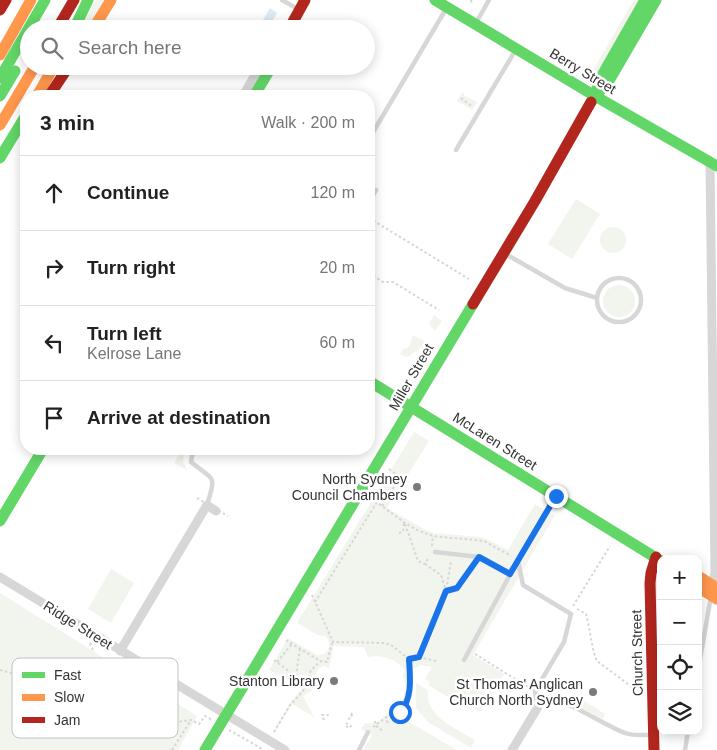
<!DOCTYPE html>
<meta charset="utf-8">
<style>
:root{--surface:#fff;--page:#f6f6f6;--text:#222;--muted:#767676;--line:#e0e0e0}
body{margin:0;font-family:Arial,sans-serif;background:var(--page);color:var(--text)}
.controls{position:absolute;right:15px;bottom:15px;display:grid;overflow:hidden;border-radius:10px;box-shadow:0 2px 12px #0003}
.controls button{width:45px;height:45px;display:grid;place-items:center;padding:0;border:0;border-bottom:1px solid var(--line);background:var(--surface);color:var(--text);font:25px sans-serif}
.stop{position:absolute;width:15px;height:15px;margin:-11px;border:4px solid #1a73e8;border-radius:50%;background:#fff}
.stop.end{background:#1a73e8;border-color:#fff;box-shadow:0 1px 5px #0008}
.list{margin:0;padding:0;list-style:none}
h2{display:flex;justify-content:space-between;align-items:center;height:65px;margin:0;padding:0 20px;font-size:21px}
h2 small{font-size:16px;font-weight:400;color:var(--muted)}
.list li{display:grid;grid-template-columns:32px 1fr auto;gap:15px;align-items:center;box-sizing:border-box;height:75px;padding:0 20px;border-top:1px solid var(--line)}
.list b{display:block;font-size:19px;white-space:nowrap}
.list p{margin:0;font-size:16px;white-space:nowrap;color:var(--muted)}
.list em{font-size:16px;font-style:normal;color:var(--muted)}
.icon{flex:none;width:28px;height:28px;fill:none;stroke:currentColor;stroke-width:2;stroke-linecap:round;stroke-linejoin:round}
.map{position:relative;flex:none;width:717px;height:750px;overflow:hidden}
.search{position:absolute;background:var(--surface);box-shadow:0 2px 12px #0003;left:20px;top:20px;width:355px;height:55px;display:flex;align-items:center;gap:12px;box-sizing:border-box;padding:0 18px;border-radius:28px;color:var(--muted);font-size:19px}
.panel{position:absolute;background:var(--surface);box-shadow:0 2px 12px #0003;left:20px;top:90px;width:355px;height:365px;border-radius:20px}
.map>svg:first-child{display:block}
</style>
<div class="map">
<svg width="717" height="750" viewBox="0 0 717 750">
<rect width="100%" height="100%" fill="#fff"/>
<!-- green -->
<path fill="#f1f5ed" d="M96 0H107L88 29H80Z
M634 0H640L598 73 593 70Z
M463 91 465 96 477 102 472 110 457 101Z
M576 199 600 214 572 259 548 244Z
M600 240a13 13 0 1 1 26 0a13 13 0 1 1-26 0Z
M603 301a16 16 0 1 1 32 0a16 16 0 1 1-32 0Z
M434 315 442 321 435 331 429 324Z
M413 335 428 343 407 357 400 354 404 348 406 349 410 345Z
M414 432 429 441 387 508 426 530 434 533 480 537 487 539 508 550 535 504 555 515 473 655 504 674 481 712 473 707 470 710 428 685 430 682 425 679 432 667 420 665 413 669 412 696 402 718 457 750H363L372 735 361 729 365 723C376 725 383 719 390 710L396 713 400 711 406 687 403 674 406 671C396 659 383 654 368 657L364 647 333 646 332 656 329 668 324 666 318 669 315 676 320 682 311 691 303 696 314 717 292 704 277 729 275 728 291 702 302 689 269 670 288 638 317 655 324 654C331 649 330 643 326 636L318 635 297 623Z
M182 450 184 451 183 462 187 470 174 463Z
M111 569 134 583 111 623 88 609Z
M0 593 197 716 178 750H0Z
M416 683 428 690C424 716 457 729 475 740L471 748 428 722 416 708Z
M555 693 561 697 562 694 575 702 578 697 605 714 603 719 554 696Z"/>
<!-- water -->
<path fill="#ddebf3" d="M270 8 277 13 270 25 263 20Z"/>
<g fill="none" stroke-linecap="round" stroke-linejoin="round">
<!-- path -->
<path stroke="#d6d6d6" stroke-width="2" stroke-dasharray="2.5 2.5" stroke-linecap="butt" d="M471 0 472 4
M461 98 473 107
M369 218 469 279
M369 273 383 282H393L439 310
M389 469 400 477
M371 498 405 523 417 530 433 536 484 541 511 556
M382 506 400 477 408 482
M405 524 418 561 425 564 429 557
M399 533 403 532 404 523
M432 546 433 536
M425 564 441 575 446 591 457 588 473 565
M312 595 333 642 384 643 391 645 409 659
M315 602 377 502
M573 606 610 546
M577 609 586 614C589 624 593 655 597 661L641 694
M286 640 320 661
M90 643 93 650
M475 654 528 687
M419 657 436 661
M274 660 306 684
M277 662 292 644
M0 670 60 686 102 694 147 711 164 724 191 720 199 724 205 716 212 720
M296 676 300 648
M352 713 349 719 353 714
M399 719C410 700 411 680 409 659L419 657 446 591 451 561
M324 720 322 715H328L325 717
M375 721 376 726 383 731
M388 723 387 721 390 720
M346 726 349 728 351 726 346 723
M373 727 392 713 396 716 403 710
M229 730 264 750
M130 731 164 724
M274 732 290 705 303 691 311 670 321 661 327 662 332 643
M172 750 191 720"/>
<!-- lane -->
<path stroke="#d7d7d7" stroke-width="4.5" d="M282 0 298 9
M476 23 489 0
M369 139 446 9
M456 150 515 51
M369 202 376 190
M504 253 565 288 597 298
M597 300a22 22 0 1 1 44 0a22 22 0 1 1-44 0Z
M196 449 192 456 191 462C214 481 217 474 207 505
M435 552 479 557 510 574
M518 561 523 585 571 614 564 642 535 691 537 705
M464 660 518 560 555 497
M698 671 711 596
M538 706 542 700C559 693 606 727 625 733 633 736 644 735 653 735
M359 750 368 732
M685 750 688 731"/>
<!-- street -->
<path stroke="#d7d7d7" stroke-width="9" d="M243 96 260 66
M710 162 715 573 713 585
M0 577 285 750
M120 651 207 505 216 511
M512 750 538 707"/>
<!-- fast -->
<path stroke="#63d668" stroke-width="11" d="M435 0 595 96 717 166
M74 29 88 0
M0 78 45 0
M595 95 600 79 645 0
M0 96 15 71
M254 96 272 66
M591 102 610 79 656 0
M0 158 26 115
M369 381 661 561
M0 521 43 449
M205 750 473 304"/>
<!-- slow -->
<path stroke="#ff974d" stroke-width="11" d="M93 29 111 0
M0 55 31 0
M37 96 54 66
M0 125 35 66
M698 576 717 588
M698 587 717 599"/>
<!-- jam -->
<path stroke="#b3261e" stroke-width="11" d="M0 10 6 0
M57 29 74 0
M289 29 305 0
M49 96 69 66
M473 304 535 201 591 102
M654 750 650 583 651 573 656 557"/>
<!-- path-bridge -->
<path stroke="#d6d6d6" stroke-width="2" stroke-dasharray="2.5 2.5" stroke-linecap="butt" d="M197 498 228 516"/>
</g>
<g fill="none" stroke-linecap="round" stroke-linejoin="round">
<!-- route -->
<path stroke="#1a73e8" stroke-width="6" d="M400 712C413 699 410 676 409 659L419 657 446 591 457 588 479 557 510 574 556 496"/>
</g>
<!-- markers -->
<g fill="#7a7a7a" stroke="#fff" stroke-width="2">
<circle cx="417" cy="487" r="5"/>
<circle cx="334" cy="681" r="5"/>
<circle cx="593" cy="692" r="5"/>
</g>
<g text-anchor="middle" stroke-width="5" stroke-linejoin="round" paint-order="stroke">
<!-- street labels -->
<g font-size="14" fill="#333" stroke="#fff">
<text transform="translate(583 71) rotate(31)" y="5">Berry Street</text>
<text transform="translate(411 377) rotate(-60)" y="5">Miller Street</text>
<text transform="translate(495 441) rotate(32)" y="5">McLaren Street</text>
<text transform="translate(78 625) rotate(32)" y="5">Ridge Street</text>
<text transform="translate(637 653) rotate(-91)" y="5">Church Street</text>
</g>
<!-- poi labels -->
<g font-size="14" fill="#333" stroke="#fff" text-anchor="end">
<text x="407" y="484">North Sydney<tspan x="407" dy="16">Council Chambers</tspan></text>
<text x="324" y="686">Stanton Library</text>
<text x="583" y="689">St Thomas' Anglican<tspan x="583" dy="16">Church North Sydney</tspan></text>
</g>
</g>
<!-- legend -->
<rect x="12" y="658" width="166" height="80" rx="8" fill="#fff" stroke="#c2c2c2" stroke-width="1"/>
<rect x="22" y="672" width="23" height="6" fill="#63d668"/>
<rect x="22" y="694" width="23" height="7" fill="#ff974d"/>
<rect x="22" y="717" width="23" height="6" fill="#b3261e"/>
<g font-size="14" fill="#333">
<text x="54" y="680">Fast</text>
<text x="54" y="702">Slow</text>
<text x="54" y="725">Jam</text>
</g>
</svg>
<div class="controls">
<button>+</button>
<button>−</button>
<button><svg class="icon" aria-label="locate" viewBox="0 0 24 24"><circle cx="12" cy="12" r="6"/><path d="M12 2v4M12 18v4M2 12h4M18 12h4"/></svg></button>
<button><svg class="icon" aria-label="layers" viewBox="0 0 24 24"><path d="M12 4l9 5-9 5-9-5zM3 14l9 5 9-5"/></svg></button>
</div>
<div class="stop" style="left:400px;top:712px"></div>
<div class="stop end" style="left:556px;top:496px"></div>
<div class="search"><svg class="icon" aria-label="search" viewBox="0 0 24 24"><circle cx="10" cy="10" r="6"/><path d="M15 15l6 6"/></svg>Search here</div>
<section class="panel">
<h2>3 min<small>Walk · 200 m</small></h2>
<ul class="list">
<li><svg class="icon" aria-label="ahead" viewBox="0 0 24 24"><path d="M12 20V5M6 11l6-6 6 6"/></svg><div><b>Continue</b></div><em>120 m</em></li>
<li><svg class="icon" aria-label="right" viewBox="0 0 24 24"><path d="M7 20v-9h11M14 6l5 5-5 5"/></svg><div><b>Turn right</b></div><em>20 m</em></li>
<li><svg class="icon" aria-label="left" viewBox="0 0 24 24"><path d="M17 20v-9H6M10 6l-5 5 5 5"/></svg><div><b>Turn left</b><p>Kelrose Lane</p></div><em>60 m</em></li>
<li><svg class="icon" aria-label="arrive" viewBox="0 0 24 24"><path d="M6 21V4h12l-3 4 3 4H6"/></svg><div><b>Arrive at destination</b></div></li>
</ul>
</section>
</div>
